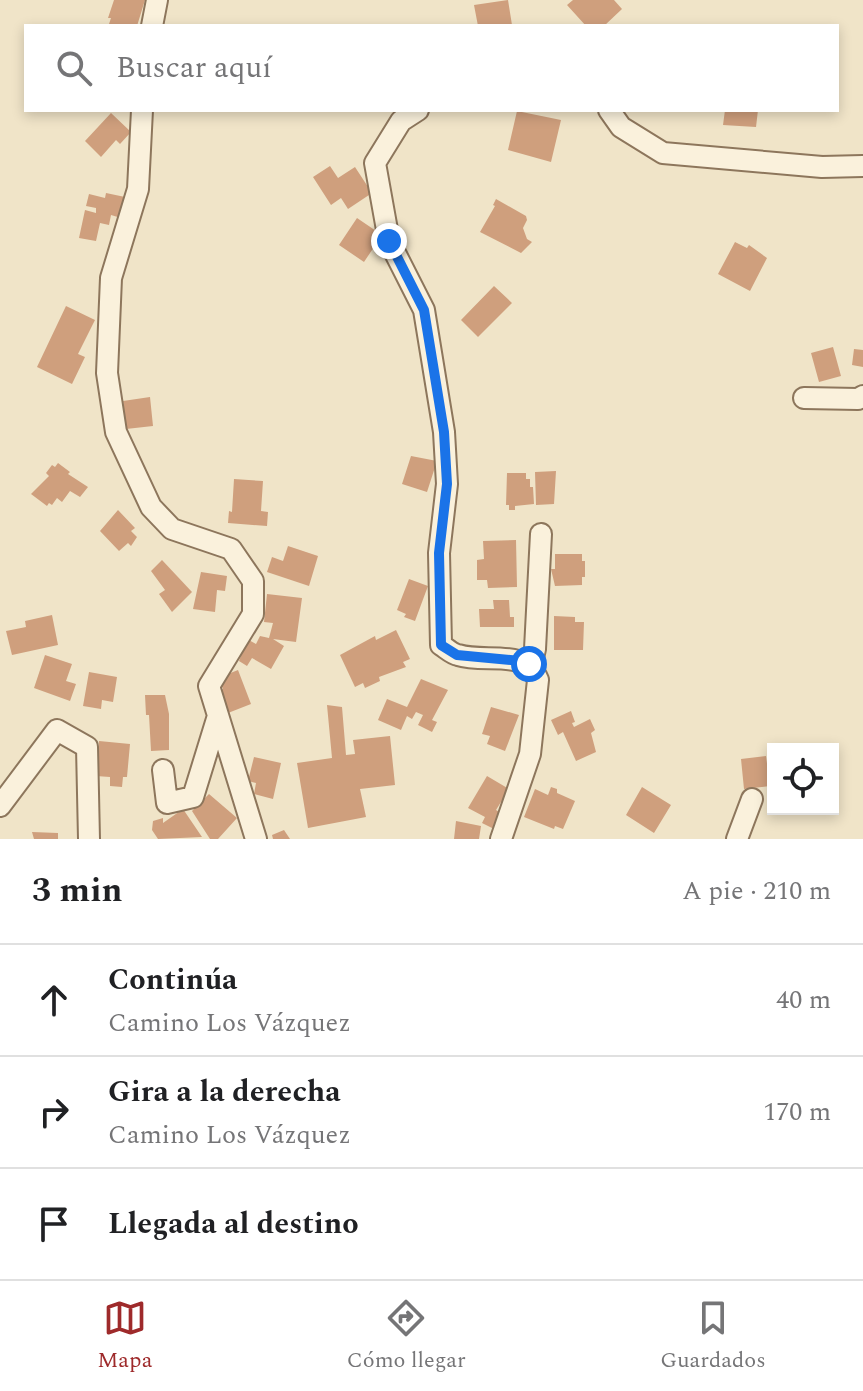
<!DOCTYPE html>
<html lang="es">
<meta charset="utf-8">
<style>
:root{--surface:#fff;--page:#f2f2f2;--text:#202124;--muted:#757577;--line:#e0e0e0;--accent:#9e2a2b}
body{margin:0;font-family:Spectral,serif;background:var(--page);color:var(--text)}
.controls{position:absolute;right:24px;bottom:24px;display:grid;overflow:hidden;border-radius:0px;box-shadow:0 4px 12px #0003}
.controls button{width:72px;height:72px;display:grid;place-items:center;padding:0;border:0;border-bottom:2px solid var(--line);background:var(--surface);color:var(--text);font:40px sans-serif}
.stop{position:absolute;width:24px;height:24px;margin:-18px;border:6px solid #1a73e8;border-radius:50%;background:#fff}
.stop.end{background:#1a73e8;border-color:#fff;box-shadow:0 2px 8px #0008}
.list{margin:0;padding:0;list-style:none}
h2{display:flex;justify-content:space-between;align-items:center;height:104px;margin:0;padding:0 32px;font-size:34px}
h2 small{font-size:26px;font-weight:400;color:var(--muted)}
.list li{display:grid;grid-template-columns:52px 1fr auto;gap:24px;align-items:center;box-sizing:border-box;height:112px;padding:0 32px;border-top:2px solid var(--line)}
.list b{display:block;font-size:30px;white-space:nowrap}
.list p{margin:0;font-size:26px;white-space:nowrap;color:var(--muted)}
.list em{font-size:26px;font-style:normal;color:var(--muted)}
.icon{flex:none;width:44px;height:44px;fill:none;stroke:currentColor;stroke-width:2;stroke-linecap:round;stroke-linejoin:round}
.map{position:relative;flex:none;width:863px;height:839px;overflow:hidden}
.search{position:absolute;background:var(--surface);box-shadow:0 4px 12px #0003;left:24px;right:24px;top:24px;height:88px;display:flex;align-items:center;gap:20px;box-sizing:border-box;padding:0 28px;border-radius:0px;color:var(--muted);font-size:30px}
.sheet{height:440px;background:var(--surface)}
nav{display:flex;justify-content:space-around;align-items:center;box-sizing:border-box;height:112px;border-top:2px solid var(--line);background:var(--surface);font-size:22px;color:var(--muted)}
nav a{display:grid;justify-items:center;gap:4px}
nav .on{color:var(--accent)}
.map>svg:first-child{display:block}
</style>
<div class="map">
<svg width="863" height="839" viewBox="0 0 863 839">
<rect width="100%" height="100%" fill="#f0e4c8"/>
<!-- building -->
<path fill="#cf9f7d" d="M114 0H145L137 26 109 24 111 18H108Z
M508 0 512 25 478 26 474 5Z
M573 0H614L622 9 604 26H586L567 5Z
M725 110H758L756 127 723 125Z
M517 111 561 120 551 162 508 150Z
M111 113 131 132 120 144 116 140 101 157 85 141Z
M330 166 338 178 355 167 372 193 348 209 341 198 331 205 313 177Z
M106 193 125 197 121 218 111 215 109 225 100 223 96 241 79 238 85 210 96 213V208L86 206 89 194 105 198Z
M496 199 526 216 527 220 523 228 527 239 532 242 521 253 480 232 495 206 493 205Z
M357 218 382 235 364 262 339 245Z
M735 242 747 248 749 245 767 258 750 291 718 274Z
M494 286 512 303 478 337 461 320Z
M66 306 95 320 78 354 85 357 72 384 37 367Z
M833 347 841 376 819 382 811 353Z
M854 349 863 350V367L852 365Z
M150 397 153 426 126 429 123 401Z
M411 456 437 461 427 492 402 484Z
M58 463 70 472 68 474 88 487 80 497 70 491 62 502 57 498 52 505 49 503 47 506 31 494 49 476 46 473 52 465 55 467Z
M556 471 554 504 536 505 535 472Z
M507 473H526V479H530V487H533L534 504 515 506V510H509V505H506Z
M234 479 263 481 261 511 268 512 267 526 228 523 229 511 232 512Z
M118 510 135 528 131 531 137 537 131 546 128 543 119 551 100 531Z
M516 540 517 587 488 588 487 580H477V560L484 559 483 541Z
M288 546 318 556 309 586 267 572 272 557 283 561Z
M555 554H582V561H585V577H582V585L555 586 551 569H555Z
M162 560 192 592 172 612 159 594 165 590 151 571Z
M201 572 227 576 225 591 217 590 215 612 193 609Z
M409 579 428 586 415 621 404 617 406 614 397 610Z
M267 594 302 598 296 642 273 639 284 646 271 669 252 658 247 666 239 661 247 639 256 644 260 636 269 638 273 623 264 622Z
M493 600H509L510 617H514V627H480L479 609H494Z
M52 615 58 645 12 655 6 631 26 627 25 621Z
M554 616 575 617V622H584L583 650H554Z
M396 630 410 659 403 662 406 667 379 677 380 681 365 688 363 683 355 687 340 655 375 636 376 640Z
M45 655 72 664 66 681 76 684 70 701 34 688Z
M238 670 251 704 228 713 219 690 223 689 218 678Z
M89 672 117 677 113 702 102 700 101 709 83 706Z
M421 679 448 690 432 720 437 722 432 732 418 725 423 715 416 712 412 719 407 716 401 730 378 720 387 699 407 707Z
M145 695H165L169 714V750L151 751 149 715H146Z
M327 705 342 707 346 755 355 754 353 740 390 736 395 785 360 789 366 817 308 828 297 763 332 758Z
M491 707 519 715 505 751 487 744 490 736 482 734Z
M571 711 575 722 572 723 574 727 590 719 595 730 591 733 596 752 576 761 563 732 558 735 551 720Z
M99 741 130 744 127 777H123L122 787 110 786V777L96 776Z
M766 756 770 786 744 789 741 759Z
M254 757 281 763 273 799 254 794 256 783 248 781Z
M487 776 509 789 496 810 501 813 494 829 482 823 485 817 468 808Z
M551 787 557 789V793L575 801 563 829 555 826 554 829 524 817 535 789 548 795Z
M642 787 671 805 654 833 626 815Z
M209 794 237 818 218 839H210L192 811Z
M183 809 202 837 158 839 152 830 153 821 163 818V823Z
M456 821 481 826 479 839H454Z
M284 830 290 839H273L272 835Z
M32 832 58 833V839H34Z"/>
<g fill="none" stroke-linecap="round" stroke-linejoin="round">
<defs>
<path id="minor" d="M152 26 157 0
M142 110 138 189 111 278 107 373 116 432 151 507 172 529 231 549 253 581V614L209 686 256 839
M418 110 401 121 375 163 389 241 424 310 444 432 447 484 439 553 441 645C446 648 452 654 458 655 485 664 525 647 538 680L530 754 501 839
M609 110 621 127 663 153 822 167 863 166
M804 398 858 399 863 396
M529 664 533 658 535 649 541 534
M163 770 167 803 193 797 217 719
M0 806 57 730 87 747 89 839
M737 839 752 799"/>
</defs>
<!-- minor casing -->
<use href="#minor" stroke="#8d765c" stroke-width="24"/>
<!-- minor -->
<use href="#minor" stroke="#faf1dc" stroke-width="20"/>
</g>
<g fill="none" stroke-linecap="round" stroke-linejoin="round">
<!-- route -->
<path stroke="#1a73e8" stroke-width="10" d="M389 241 424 310 444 432 447 484 439 553 441 645 457 655 521 661 529 664"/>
</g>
</svg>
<div class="controls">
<button><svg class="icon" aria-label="locate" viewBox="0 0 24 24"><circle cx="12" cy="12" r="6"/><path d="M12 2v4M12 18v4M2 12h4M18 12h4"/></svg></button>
</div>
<div class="stop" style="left:529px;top:664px"></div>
<div class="stop end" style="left:389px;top:241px"></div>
<div class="search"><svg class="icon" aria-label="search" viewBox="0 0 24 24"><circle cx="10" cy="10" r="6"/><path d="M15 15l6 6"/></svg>Buscar aquí</div>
</div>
<section class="sheet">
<h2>3 min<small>A pie · 210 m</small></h2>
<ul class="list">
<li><svg class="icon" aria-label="ahead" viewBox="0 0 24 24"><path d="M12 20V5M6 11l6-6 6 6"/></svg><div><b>Continúa</b><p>Camino Los Vázquez</p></div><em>40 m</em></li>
<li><svg class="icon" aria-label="right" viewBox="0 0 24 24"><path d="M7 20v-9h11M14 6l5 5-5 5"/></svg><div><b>Gira a la derecha</b><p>Camino Los Vázquez</p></div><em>170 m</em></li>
<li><svg class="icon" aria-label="arrive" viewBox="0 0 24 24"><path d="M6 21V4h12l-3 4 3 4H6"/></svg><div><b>Llegada al destino</b></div></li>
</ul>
</section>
<nav>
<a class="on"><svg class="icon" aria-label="map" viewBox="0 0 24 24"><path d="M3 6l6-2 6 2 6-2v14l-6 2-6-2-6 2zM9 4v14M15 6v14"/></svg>Mapa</a>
<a><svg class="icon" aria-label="directions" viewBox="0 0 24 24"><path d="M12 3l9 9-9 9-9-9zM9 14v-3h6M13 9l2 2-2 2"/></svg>Cómo llegar</a>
<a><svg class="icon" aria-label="saved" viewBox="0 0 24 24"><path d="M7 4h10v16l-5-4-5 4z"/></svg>Guardados</a>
</nav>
